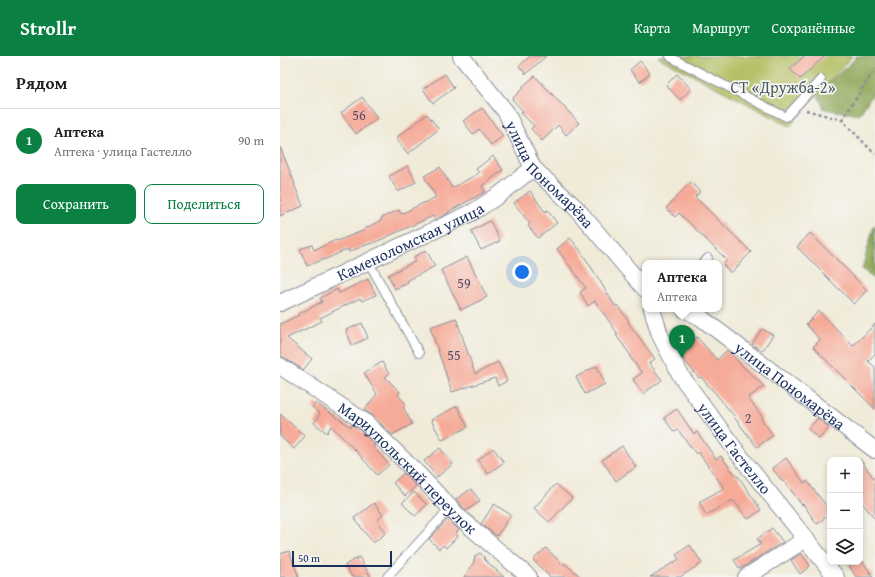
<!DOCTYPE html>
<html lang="ru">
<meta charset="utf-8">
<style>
:root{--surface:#fff;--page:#f6f6f6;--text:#202124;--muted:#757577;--line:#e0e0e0;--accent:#0b8043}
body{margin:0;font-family:"Gentium Book Plus",serif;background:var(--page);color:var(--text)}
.controls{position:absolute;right:12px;bottom:12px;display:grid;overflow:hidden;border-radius:8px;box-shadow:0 2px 6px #0003}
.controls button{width:36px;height:36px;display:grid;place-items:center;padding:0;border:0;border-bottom:1px solid var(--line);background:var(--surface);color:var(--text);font:20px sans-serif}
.scale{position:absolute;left:12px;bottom:10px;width:100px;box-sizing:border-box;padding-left:4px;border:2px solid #1b2f5e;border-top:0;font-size:11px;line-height:14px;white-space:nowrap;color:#1b2f5e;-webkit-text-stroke:3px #f6f6f2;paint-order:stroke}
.you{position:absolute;left:242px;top:216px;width:14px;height:14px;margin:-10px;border:3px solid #fff;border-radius:50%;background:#1a73e8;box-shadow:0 0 0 6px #1a73e833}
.badge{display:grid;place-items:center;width:26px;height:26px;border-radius:50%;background:var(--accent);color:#fff;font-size:13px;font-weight:700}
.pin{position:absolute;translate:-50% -33px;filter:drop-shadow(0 1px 2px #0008)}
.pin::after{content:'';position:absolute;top:21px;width:14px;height:12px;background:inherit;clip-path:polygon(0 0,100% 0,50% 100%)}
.popup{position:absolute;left:362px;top:204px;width:80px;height:52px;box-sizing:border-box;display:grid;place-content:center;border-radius:8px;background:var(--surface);filter:drop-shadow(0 1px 3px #0005);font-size:13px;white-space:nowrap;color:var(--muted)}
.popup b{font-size:15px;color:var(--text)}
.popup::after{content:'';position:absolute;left:50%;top:100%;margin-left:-8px;border:8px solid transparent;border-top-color:var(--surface)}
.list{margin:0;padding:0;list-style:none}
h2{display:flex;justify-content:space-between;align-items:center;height:52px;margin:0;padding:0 16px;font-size:17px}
h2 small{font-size:13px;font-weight:400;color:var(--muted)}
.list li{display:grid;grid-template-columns:26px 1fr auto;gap:12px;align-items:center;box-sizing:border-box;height:64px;padding:0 16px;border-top:1px solid var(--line)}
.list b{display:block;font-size:15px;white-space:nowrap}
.list p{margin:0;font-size:13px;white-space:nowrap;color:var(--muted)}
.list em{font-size:13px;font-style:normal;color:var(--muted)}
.actions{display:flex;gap:8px;padding:12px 16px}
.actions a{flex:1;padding:9px 0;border:1px solid var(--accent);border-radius:8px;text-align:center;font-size:14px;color:var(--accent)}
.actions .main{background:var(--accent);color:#fff}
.icon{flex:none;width:22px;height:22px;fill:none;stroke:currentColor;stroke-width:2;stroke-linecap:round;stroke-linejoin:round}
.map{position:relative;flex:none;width:595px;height:521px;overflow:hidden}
header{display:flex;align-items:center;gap:24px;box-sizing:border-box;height:56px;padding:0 20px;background:var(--accent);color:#fff}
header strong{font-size:19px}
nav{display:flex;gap:22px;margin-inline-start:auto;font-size:14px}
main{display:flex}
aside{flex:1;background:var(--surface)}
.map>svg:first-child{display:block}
</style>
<header>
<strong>Strollr</strong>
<nav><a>Карта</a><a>Маршрут</a><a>Сохранённые</a></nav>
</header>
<main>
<aside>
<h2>Рядом<small></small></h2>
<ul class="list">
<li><span class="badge">1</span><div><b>Аптека</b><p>Аптека · улица Гастелло</p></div><em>90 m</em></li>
</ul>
<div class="actions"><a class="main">Сохранить</a><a>Поделиться</a></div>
</aside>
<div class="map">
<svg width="595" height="521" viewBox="0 0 595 521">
<rect width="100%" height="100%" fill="#f6f6f2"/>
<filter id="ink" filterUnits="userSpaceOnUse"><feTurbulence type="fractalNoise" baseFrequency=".025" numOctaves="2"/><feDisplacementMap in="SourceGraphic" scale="8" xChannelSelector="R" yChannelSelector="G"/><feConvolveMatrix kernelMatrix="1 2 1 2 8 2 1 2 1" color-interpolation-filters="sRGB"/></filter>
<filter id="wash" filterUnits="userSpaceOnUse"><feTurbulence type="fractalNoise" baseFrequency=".012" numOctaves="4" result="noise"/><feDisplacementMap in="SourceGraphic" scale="16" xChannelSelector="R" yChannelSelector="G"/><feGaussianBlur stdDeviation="0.9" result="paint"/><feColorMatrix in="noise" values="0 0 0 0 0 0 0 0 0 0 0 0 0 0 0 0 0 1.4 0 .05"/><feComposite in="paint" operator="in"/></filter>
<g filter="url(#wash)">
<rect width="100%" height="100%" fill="#f0ebd8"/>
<!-- green -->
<path fill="#b2be60" stroke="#66765f" d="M379 0H572L510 70 378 1Z"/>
<!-- forest -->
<path fill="#8da556" stroke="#546a5a" d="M576 0H595V35L579 59 544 53 537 37 574 4Z
M594 169 595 170V224L582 213Z"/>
<g id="blocks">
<!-- building -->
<path fill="#f6aa98" d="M250 0H266L246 18 239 10Z
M524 0H545L520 23 510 13Z
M360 5 370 17 360 26 350 14Z
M165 18 174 32 153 47 143 33Z
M397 18 411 33 400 44 386 29Z
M255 20 299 67 286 79 278 69 262 85 251 73 254 70 241 57 243 55 232 43 243 32 242 31Z
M82 41 97 62 76 78 61 57Z
M202 52 223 80 211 89 199 73 193 78 183 65Z
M147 58 159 73 128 98 116 82Z
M0 91 15 128H14L23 150 0 160Z
M213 100 223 114 202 130 205 136 168 156 169 157 155 164 153 160 91 188V187L69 196 68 193 46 203H45L27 210 20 193 32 189 34 194 56 184 57 185 85 174 84 173 102 164 101 162 119 154 121 158 156 141 144 120 160 111 172 132 199 117 196 113Z
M128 110 136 126 118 136 109 120Z
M411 126 420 136 415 141 471 196 451 217 443 209 447 204 399 157 395 161 386 152Z
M250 135 265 156 267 154 277 167 258 182 248 170 250 168 234 147Z
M210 165 220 185 201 194 191 175Z
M530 177 587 234 574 248 517 191Z
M290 182 300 194 318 222 335 250 337 249 349 265 348 266 375 303 369 307 382 324 363 338 353 323 362 317 350 301 351 300 336 279 338 278 315 245 308 250 300 236 306 232 277 193Z
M146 194 155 210 127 225 128 227 115 233 108 219 136 205 134 201Z
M187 201 207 241 181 254 161 214Z
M88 223 96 239 82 245 80 242 40 262 42 265 7 282 32 303 23 314 0 299V268L19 259 18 258 42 246 40 242 57 233 59 237Z
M539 255 573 290 595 268V298L588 305 595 311V353L533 291 540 284 526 268Z
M176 262 195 318 218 306 227 325 218 330 215 322 172 336 150 271Z
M82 267 88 282 72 289 66 274Z
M482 273 493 279 482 295 472 288Z
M417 281 437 304 447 294 461 308H460L484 330 468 342 483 362 481 363 493 379 477 391 454 361H455L431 332V333L421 321 419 322 404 304 399 296Z
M102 306 109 318 105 321 120 336 118 339 126 348 123 351 132 368 112 379 92 359 84 354 97 338 84 317Z
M317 310 325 328 305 338 296 321Z
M36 347 71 371 72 369 79 373 95 389 93 390 109 409 97 419 77 396 51 370 47 377 34 367 40 358 32 351Z
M177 350 188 371 162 384 151 364Z
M397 353 414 378 417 376 436 403 441 400 457 421 458 420 481 454 468 463 453 444 426 459 419 446 444 432 418 396 416 398 398 374 394 376 384 362Z
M0 358 25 380 14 393 0 380Z
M538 362 549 372 539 383 528 373Z
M342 390 356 411 336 425 322 404Z
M160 392 173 408 157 421 144 405Z
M213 392 224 406 208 418 198 404Z
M506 402 524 427 527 425 541 443 550 454V458L537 468 523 448 522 449 504 425 503 426 492 412Z
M580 403 595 424V463L580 444Z
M124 417 136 430 125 440 113 427Z
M276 428 292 442 269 466 254 452Z
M191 433 200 445 186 455 176 443Z
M134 436 147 449 135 460 122 447Z
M94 447 103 459 97 464 106 477 93 487 74 462Z
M214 448 231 459 217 480 201 468Z
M168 463 179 474 175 478 178 480 166 492 163 489 159 493 149 483Z
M492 472 503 486 460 513 454 504 481 488 477 483Z
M410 489 422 507 400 521H370L399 503 396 499Z
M266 492 283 509 284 507 301 521H270L253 504Z
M9 495 19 521H0V498Z
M200 497 204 501 205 504 224 521H184L194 506 195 500Z
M521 497 530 510 520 518 511 504Z
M79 501 91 521H72L65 509Z
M567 506H583L593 521H576Z"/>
</g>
</g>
<g filter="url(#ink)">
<use href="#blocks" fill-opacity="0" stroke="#868d9b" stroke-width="1"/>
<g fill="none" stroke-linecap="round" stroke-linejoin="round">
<defs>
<path id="lane" d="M390 0 392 2 506 61 541 23
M88 205 139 297
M423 207 428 202
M107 521 170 452"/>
<g id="street">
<path id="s1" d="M181 0 226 56 253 112 296 152 365 233"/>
<path id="s2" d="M0 247 193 156 219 139 253 112"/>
<path id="s3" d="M372 253 380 279 401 320 463 404 556 521"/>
<path id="s4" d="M404 253 420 261 595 394"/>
<path id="s5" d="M0 310 85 366 139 419 180 462 249 521"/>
<path d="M466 521 526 483"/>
</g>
</defs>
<!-- lane casing -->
<use href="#lane" stroke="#868d9b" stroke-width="10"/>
<!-- street casing -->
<use href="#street" stroke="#868d9b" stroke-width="18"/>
<!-- path -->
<path stroke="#868d9b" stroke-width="2.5" stroke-dasharray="3 3" stroke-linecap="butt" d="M526 54 562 64 595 98
M562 64 595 13"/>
<!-- lane -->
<use href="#lane" stroke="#fff" stroke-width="8"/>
<!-- street -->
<use href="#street" stroke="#fff" stroke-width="16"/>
</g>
</g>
<g text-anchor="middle" stroke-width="3.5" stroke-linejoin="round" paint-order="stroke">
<!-- number labels -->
<g font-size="14" fill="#524e6c">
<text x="79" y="64">56</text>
<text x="184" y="232">59</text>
<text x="174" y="304">55</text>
<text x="468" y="367">2</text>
</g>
<!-- park labels -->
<g font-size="16" fill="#485a5f" stroke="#f6f6f2">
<text x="503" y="37">СТ «Дружба-2»</text>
</g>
<!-- street labels -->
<g font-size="16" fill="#1b2f5e" stroke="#f6f6f2">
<text dy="6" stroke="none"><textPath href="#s1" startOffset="149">улица Пономарёва</textPath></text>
<text dy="6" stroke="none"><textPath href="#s2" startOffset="144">Каменоломская улица</textPath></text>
<text dy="6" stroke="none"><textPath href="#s4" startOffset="131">улица Пономарёва</textPath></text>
<text dy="6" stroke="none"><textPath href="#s3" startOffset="163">улица Гастелло</textPath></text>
<text dy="6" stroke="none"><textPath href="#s5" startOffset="164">Мариупольский переулок</textPath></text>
</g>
</g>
</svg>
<div class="controls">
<button>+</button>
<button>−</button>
<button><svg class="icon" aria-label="layers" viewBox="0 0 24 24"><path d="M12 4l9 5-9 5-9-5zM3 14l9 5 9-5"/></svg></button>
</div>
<div class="scale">50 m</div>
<div class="you"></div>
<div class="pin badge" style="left:402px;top:302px">1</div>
<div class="popup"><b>Аптека</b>Аптека</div>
</div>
</main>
